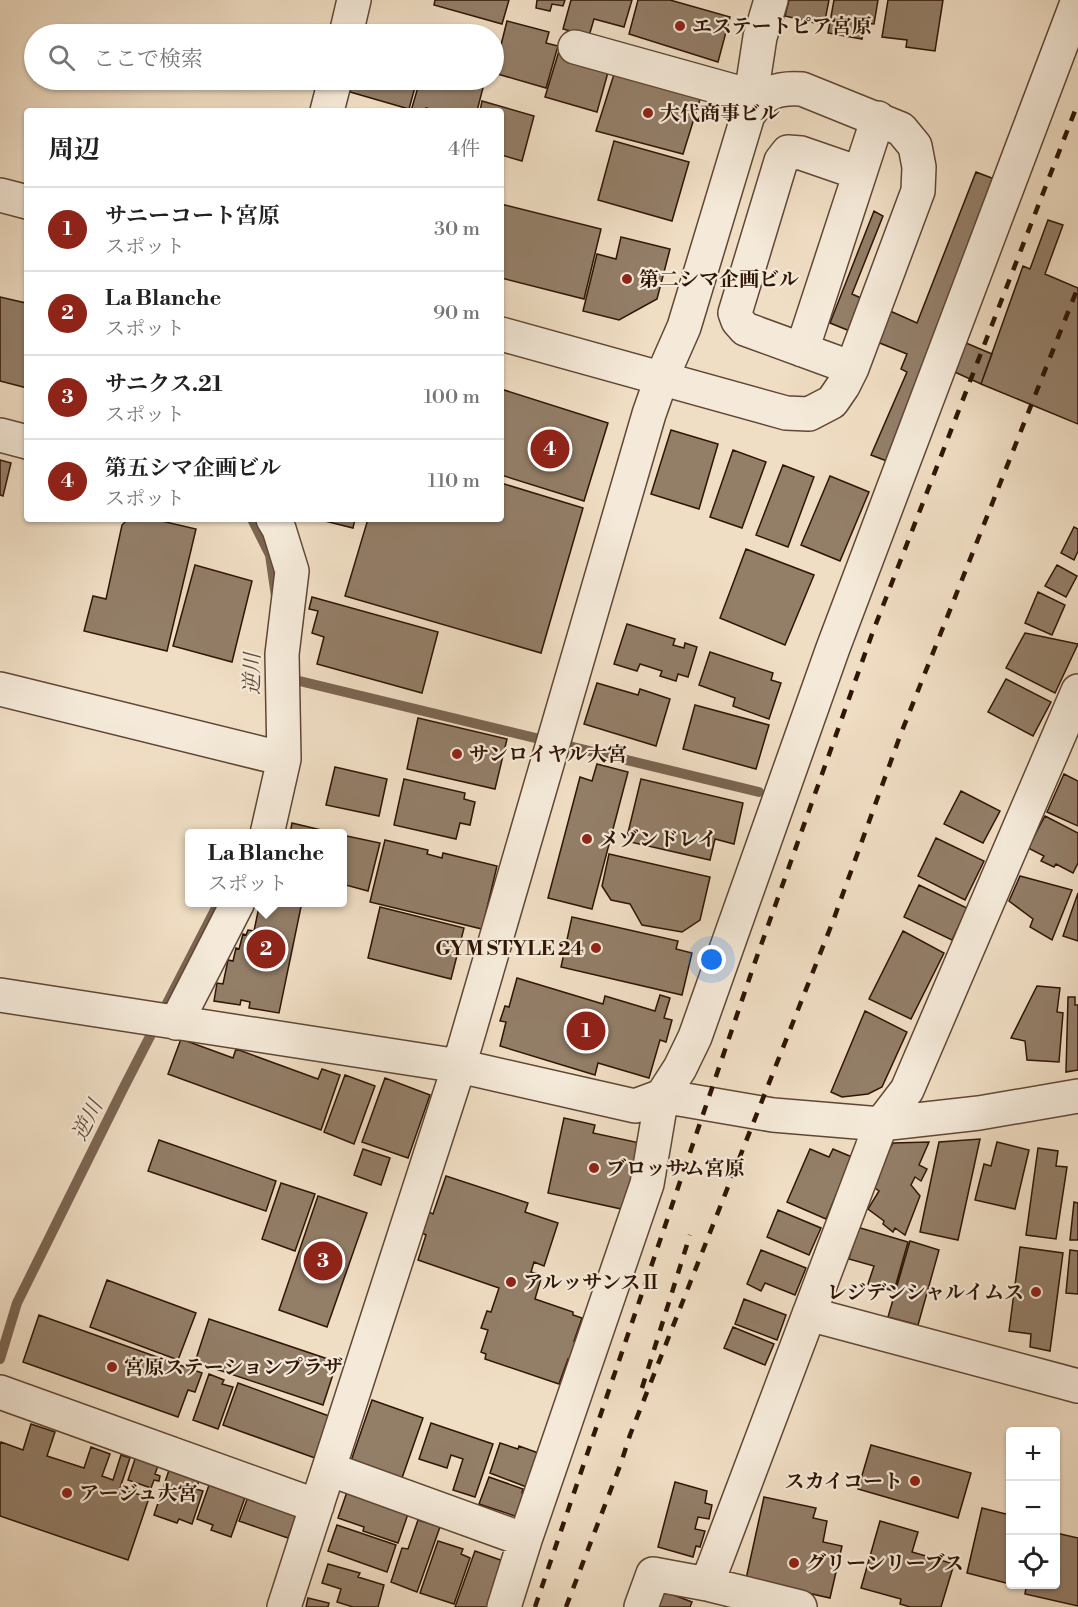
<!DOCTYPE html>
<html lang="ja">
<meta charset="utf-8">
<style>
:root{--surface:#fff;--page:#f6f6f6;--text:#222;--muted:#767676;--line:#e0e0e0;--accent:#8f2418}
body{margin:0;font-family:"Libre Bodoni","Noto Serif JP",serif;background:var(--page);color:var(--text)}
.controls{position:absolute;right:18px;bottom:18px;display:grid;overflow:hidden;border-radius:6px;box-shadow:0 2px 4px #0004}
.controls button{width:54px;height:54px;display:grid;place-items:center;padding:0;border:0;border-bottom:2px solid var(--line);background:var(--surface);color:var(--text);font:30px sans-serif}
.you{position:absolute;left:712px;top:960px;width:21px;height:21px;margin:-15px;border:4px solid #fff;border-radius:50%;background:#1a73e8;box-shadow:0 0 0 9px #1a73e833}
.badge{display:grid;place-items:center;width:39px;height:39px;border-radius:50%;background:var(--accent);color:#fff;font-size:20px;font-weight:700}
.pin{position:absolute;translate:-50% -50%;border:3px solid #fff;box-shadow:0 2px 6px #0006}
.popup{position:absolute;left:185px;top:829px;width:162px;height:78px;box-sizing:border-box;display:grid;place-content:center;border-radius:6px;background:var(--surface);filter:drop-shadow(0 2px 4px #0005);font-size:20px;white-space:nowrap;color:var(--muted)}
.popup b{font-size:22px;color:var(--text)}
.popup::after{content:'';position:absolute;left:50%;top:100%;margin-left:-12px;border:12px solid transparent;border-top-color:var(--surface)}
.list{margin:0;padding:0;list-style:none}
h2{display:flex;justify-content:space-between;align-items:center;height:78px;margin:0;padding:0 24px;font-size:26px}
h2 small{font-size:20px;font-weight:400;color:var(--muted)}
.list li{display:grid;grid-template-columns:39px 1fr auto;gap:18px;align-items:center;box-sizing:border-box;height:84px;padding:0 24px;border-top:2px solid var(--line)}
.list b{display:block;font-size:22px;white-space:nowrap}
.list p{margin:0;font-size:20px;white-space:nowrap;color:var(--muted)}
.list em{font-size:20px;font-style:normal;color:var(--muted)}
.icon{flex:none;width:33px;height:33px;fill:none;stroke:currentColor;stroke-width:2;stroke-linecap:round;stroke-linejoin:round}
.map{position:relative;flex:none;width:1078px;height:1607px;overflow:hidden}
.search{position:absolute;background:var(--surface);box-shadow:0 2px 4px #0004;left:24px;top:24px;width:480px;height:66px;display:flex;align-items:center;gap:15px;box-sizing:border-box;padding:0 21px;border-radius:33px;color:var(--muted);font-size:22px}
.panel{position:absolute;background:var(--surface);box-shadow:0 2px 4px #0004;left:24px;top:108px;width:480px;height:414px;border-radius:6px}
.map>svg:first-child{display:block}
</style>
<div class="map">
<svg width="1078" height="1607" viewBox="0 0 1078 1607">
<rect width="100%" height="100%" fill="#f0dec4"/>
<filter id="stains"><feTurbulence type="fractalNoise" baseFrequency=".00333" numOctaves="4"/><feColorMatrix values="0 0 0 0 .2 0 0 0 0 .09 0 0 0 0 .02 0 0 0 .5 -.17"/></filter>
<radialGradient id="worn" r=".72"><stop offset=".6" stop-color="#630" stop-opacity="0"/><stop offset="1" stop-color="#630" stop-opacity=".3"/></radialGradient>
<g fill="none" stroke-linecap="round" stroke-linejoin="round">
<!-- stream -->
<path stroke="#7b6551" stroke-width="10" d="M252 519 270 555 276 596
M287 678 759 792
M0 1359 17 1303 123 1089 219 902"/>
</g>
<!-- building -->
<path fill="#937e68" stroke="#2f1505" stroke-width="1.5" d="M435 0H509L502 24 434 5Z
M537 0H565L563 6 552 4 550 11 536 8Z
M571 0H632L624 27 594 19 589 36 563 29Z
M638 0H670L730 17 718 62 629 34Z
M789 0H829L824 25 785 16Z
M834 0H878L874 24 864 23 862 39 828 33Z
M888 0H943L935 51 906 47 907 40 882 37Z
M507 21 549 32 546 43 558 46 546 88 494 73Z
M559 51 610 65 597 112 545 97Z
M616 68 701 96 683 154 596 131Z
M353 80H417L409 109 350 92Z
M420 80H485L477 111H438L426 108 425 111H411Z
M482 101 534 116 522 161 501 155V111H480Z
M614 141 689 162 672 221 598 200Z
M976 172 997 180 959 340 992 354 981 384 948 369 892 463 871 455 907 372 901 369 907 354 830 323 874 211 883 216 852 294 917 323Z
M501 204 601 229 584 299 501 278Z
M1048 220 1063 225 1045 274 1078 288V424L981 384 1023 266 1030 269Z
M621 237 670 249 657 299 619 320 583 311 597 254 616 259Z
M0 297 26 303 27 297V388L0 381Z
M501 389 608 423 584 501 501 475Z
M671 430 718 444 699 509 651 494Z
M733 450 766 462 742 528 710 517Z
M0 460 11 463 3 496 0 495Z
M783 465 814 477 788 547 756 535Z
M830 476 869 492 840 561 801 545Z
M501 483 583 508 541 653 345 596 368 519H501Z
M128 519H153L196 529 167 651 84 631 93 596 106 599 122 525Z
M317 519H355L353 528Z
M1074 527 1078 529V551L1074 560 1061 553Z
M746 549 814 575 785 645 720 618Z
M195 565 252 581 232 662 173 646Z
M1057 565 1077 576 1066 597 1045 586Z
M1038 592 1065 605 1052 635 1025 623Z
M312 597 438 632 422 693 317 664 324 637 312 633 318 611 309 609Z
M627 624 675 639 673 645 684 648 685 643 697 647 688 677 678 674 676 681 660 676 662 671 640 664 637 671 614 664Z
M1025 633 1078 644 1055 693 1006 668Z
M710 652 773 673 771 680 781 683 769 719 733 706 735 698 699 685Z
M1006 679 1051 702 1033 736 988 712Z
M597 683 638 695 640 689 670 699 656 746 584 724Z
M695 705 769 725 756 769 683 749Z
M418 718 507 739 495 789 407 769Z
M597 764 628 772 592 909 548 898 580 777 592 781Z
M335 767 387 779 379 816 326 805Z
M1064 774 1078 781V826L1047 812Z
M404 779 465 793 464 799 475 802 470 825 460 823 456 839 394 825Z
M641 779 743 803 734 844 715 839 710 860 626 841Z
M961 791 1000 811 983 843 944 824Z
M1045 816 1078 833V863L1073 873 1056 864 1054 867 1041 861 1044 856 1028 848Z
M292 823 338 834H290Z
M342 835 380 843 368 891 342 884Z
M936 838 984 861 965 900 918 876Z
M385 840 428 850 427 854 442 858 443 853 497 866 482 929 370 902Z
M609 854 710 877 700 920 682 932 642 925 630 904 611 900 602 886Z
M1020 876 1072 890 1052 940 1030 927 1033 919 1009 901Z
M919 885 967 908 952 940 904 917Z
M1078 893V941L1063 936Z
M260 902H302L279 1013 249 1008 250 1002 241 1000 240 1005 214 1001 217 983 223 984 228 960 233 961 236 948 239 949 243 934 246 935 248 930 254 931Z
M380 907 464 928 451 979 368 958Z
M572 917 678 941 676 949 692 953 682 995 561 967Z
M903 931 944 953 911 1019 869 999Z
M517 978 603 1004 605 996 655 1011 660 995 670 998 664 1018 672 1020 666 1042 660 1040 649 1078 598 1063 595 1075 500 1046 506 1022 500 1021 505 1006 509 1007Z
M1037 986 1060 988 1057 1012 1063 1013 1059 1062 1027 1060 1025 1041 1011 1038Z
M1068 997H1075V1005H1078V1070L1066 1072Z
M865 1011 907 1032 882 1087 868 1094 842 1097 831 1092Z
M181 1039 233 1058 236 1049 318 1079 322 1069 340 1075 321 1130 168 1074Z
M345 1075 375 1086 354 1144 324 1132Z
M385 1078 430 1095 408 1158 362 1142Z
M564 1118 595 1125 593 1133 640 1143 626 1210 548 1193Z
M980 1139 958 1240 920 1232 939 1142Z
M159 1140 276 1181 266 1211 148 1171Z
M929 1142 919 1165 927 1169 921 1181 915 1177 911 1185 920 1196 905 1235 895 1228 893 1232 883 1224 884 1221 868 1209 879 1191 869 1184 893 1143Z
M997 1142 1029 1150 1015 1209 975 1200 984 1164 991 1166Z
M1038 1148 1058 1151 1056 1166 1067 1167 1056 1239 1026 1235Z
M363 1149 390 1158 381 1185 354 1175Z
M810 1149 829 1157 833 1149 852 1157 826 1219 787 1202Z
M446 1176 528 1203 525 1212 558 1223 544 1266 534 1262 531 1272 542 1275 535 1299 573 1312V1315L582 1318 574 1341 580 1344 574 1362 568 1359 559 1384 485 1359 486 1354 481 1352 488 1330 481 1328 487 1311 491 1312 499 1288 418 1260 426 1235 420 1232 427 1211 433 1214Z
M281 1183 315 1194 295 1251 262 1239Z
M318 1196 367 1213 327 1327 279 1310Z
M1074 1202 1078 1203V1240H1070Z
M778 1210 821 1228 809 1255 767 1237Z
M857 1227 908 1242 894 1291 868 1284 874 1266 849 1259Z
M910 1241 939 1250 918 1325 888 1317Z
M1020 1247 1063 1253 1050 1351 1030 1347 1031 1334 1009 1331Z
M761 1250 806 1268 795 1295 765 1283 761 1291 747 1284Z
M1070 1250 1078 1251V1294L1066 1293Z
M107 1280 196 1313 178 1360 90 1327Z
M744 1299 786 1315 777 1340 735 1324Z
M39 1315 202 1373 195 1392 188 1390 178 1417 23 1362Z
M209 1319 337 1362 323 1405 195 1362Z
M733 1327 774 1344 765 1365 724 1348Z
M209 1374 224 1380 222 1384 233 1387 218 1429 193 1420Z
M238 1383 329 1416 315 1458 223 1425Z
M372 1400 423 1418 402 1478 351 1461Z
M431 1423 493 1444 475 1497 453 1490 463 1459 451 1455 447 1468 419 1459Z
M31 1424 55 1432 47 1456 84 1468 91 1447 110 1454 102 1476 113 1480 121 1455 130 1458 120 1488 149 1498 128 1560 0 1516V1445L1 1442 23 1450Z
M500 1443 518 1449 519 1446 541 1454 529 1488 490 1473Z
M871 1445 971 1473 958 1518 858 1489Z
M136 1456 159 1463 155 1474 160 1476 159 1481 154 1480 151 1488 128 1480Z
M173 1458 199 1481 196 1489 203 1491 192 1524 179 1519 177 1523 154 1515Z
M214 1471 248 1489 231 1537 211 1530 213 1525 197 1519Z
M489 1477 523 1489 522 1493 529 1495 521 1518 479 1504Z
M675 1482 707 1491 705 1503 712 1505 709 1519 698 1517 695 1529 705 1531 700 1547 696 1546 693 1557 658 1547Z
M252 1486 300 1506 288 1538 239 1521Z
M348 1489 408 1514 398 1543 363 1531 364 1527 338 1518Z
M764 1497 816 1508 813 1518 827 1521 823 1542 842 1546 830 1598 746 1579Z
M982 1508 1010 1515V1584L967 1573Z
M418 1520 440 1527 417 1592 391 1582 402 1548 408 1549Z
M880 1521 918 1532 912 1552 954 1564 941 1607H910L900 1604 901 1599 861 1588Z
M337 1525 396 1545 387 1572 328 1551Z
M1056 1533 1078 1538V1606L1025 1594 1026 1587 1014 1584H1056Z
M438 1541 463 1549 461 1554 470 1558 454 1604 420 1593Z
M475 1551 509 1563 494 1607H455Z
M328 1564 360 1573 358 1577 384 1585 378 1607H353L337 1602 341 1589 322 1583Z
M663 1591 692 1602 690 1607H657Z
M308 1598 329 1603 328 1607H306Z"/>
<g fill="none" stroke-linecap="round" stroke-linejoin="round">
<defs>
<path id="minor" d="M346 34 354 0
M575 47 751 96
M327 111 335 80
M748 115 760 37 771 0
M0 195 27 202
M802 350 878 118
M852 368 745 329 738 321 735 313 781 161 788 152 801 153 859 173
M0 435 27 442
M273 519 279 529 292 571 282 654 284 759
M0 689 284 759 267 834
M0 995 459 1066 635 1106 662 1096 773 1115 881 1124 979 1113 1078 1096
M176 1023 238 902
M809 1314 1078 1386
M0 1392 317 1506
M329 1469 525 1540
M707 1584 881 1124 907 1090 1078 691
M284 1607 459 1066 649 414 662 377 684 327 748 115C763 93 776 87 802 89L901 129 915 146 919 167 918 191 852 368 843 386 832 402 809 414 786 413 501 334
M504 1607 525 1540 647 1184 662 1096 680 1068 695 1037 833 648 1078 0
M641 1607 653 1574 707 1584 800 1607"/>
</defs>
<!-- minor casing -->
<use href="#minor" stroke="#5f4735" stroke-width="36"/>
<!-- minor -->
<use href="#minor" stroke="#f5ead9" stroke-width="33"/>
<!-- rail -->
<path stroke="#2f1505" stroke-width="4.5" stroke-dasharray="10 10" stroke-linecap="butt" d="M642 1388 690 1235
M535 1607 755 962 872 634 1078 103
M566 1607 621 1463 630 1435 833 921 900 736 1078 287"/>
</g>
<!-- markers -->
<g fill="#8f2418" stroke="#f5ead9" stroke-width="2">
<circle cx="680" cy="26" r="6"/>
<circle cx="648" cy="113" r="6"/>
<circle cx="627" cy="279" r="6"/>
<circle cx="457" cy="754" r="6"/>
<circle cx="587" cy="839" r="6"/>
<circle cx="596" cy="948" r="6"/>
<circle cx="594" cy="1168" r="6"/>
<circle cx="511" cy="1282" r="6"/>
<circle cx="1036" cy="1292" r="6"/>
<circle cx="112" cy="1367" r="6"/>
<circle cx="915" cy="1481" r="6"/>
<circle cx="67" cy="1493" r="6"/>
<circle cx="794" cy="1563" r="6"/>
</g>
<g text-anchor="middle" stroke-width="4.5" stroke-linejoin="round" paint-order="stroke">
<!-- poi labels -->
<g font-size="20" font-weight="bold" fill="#2f1505" stroke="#f5ead9" text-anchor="start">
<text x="692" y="33">エステートピア宮原</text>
<text x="660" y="120">大代商事ビル</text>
<text x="639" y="286">第二シマ企画ビル</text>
<text x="469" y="761">サンロイヤル大宮</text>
<text x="599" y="846">メゾンドレイ</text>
<text x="584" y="955" text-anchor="end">GYM STYLE 24</text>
<text x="606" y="1175">ブロッサム宮原</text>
<text x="523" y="1289">アルッサンスⅡ</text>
<text x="1024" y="1299" text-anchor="end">レジデンシャルイムス</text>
<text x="124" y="1374">宮原ステーションプラザ</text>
<text x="903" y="1488" text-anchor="end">スカイコート</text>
<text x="79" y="1500">アージュ大宮</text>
<text x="806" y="1570">グリーンリーブス</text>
</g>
<!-- water labels -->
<g font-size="21" font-style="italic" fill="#624a37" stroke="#f5ead9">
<text transform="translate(252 674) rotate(-89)" y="7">逆川</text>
<text transform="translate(87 1120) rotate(-63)" y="7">逆川</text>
</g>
</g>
<rect width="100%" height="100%" filter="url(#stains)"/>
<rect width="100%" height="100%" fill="url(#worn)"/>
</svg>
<div class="controls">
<button>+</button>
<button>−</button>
<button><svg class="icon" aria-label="locate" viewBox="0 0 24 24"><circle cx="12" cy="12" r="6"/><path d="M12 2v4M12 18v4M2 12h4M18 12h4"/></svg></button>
</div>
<div class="you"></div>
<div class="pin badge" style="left:586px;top:1031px">1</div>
<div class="pin badge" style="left:266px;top:949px">2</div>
<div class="popup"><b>La Blanche</b>スポット</div>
<div class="pin badge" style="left:323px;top:1261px">3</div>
<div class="pin badge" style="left:550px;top:449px">4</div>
<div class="search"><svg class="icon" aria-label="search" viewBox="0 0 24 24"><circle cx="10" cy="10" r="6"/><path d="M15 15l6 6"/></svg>ここで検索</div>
<section class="panel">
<h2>周辺<small>4件</small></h2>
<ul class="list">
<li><span class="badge">1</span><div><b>サニーコート宮原</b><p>スポット</p></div><em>30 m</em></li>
<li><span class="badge">2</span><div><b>La Blanche</b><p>スポット</p></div><em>90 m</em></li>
<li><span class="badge">3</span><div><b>サニクス.21</b><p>スポット</p></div><em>100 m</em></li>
<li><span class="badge">4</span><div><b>第五シマ企画ビル</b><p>スポット</p></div><em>110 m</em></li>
</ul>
</section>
</div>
